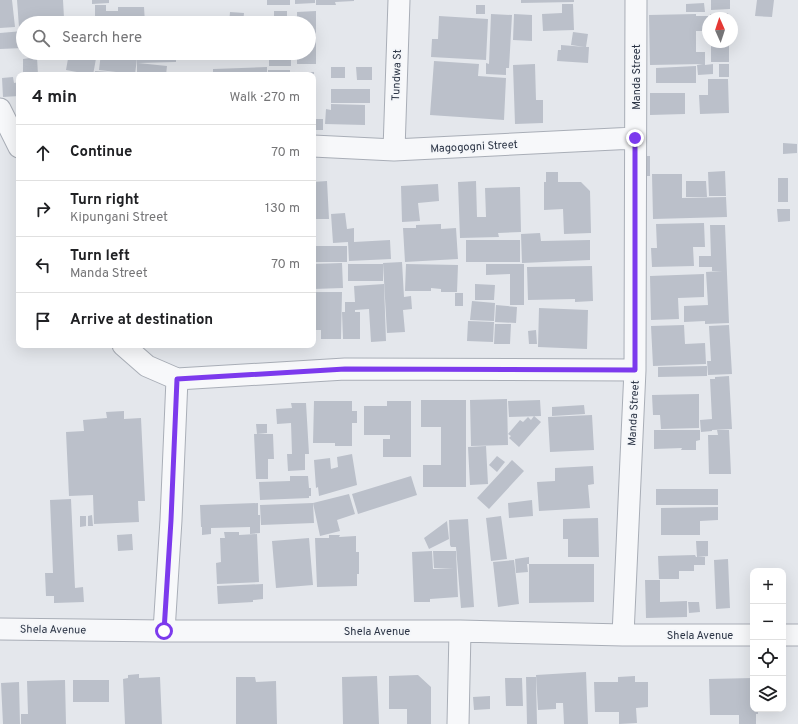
<!DOCTYPE html>
<meta charset="utf-8">
<style>
:root{--surface:#fff;--page:#f6f6f6;--text:#202124;--muted:#757577;--line:#e0e0e0}
body{margin:0;font-family:Overpass,sans-serif;background:var(--page);color:var(--text)}
.controls{position:absolute;right:12px;bottom:12px;display:grid;overflow:hidden;border-radius:8px;box-shadow:0 4px 16px #0002}
.controls button{width:36px;height:36px;display:grid;place-items:center;padding:0;border:0;border-bottom:1px solid var(--line);background:var(--surface);color:var(--text);font:20px sans-serif}
.compass{position:absolute;left:702px;top:12px;width:36px;height:36px;border-radius:50%;background:var(--surface);box-shadow:0 4px 16px #0002;rotate:357deg}
.stop{position:absolute;width:12px;height:12px;margin:-9px;border:3px solid #7c3aed;border-radius:50%;background:#fff}
.stop.end{background:#7c3aed;border-color:#fff;box-shadow:0 1px 4px #0008}
.list{margin:0;padding:0;list-style:none}
h2{display:flex;justify-content:space-between;align-items:center;height:52px;margin:0;padding:0 16px;font-size:17px}
h2 small{font-size:13px;font-weight:400;color:var(--muted)}
.list li{display:grid;grid-template-columns:26px 1fr auto;gap:12px;align-items:center;box-sizing:border-box;height:56px;padding:0 16px;border-top:1px solid var(--line)}
.list b{display:block;font-size:15px;white-space:nowrap}
.list p{margin:0;font-size:13px;white-space:nowrap;color:var(--muted)}
.list em{font-size:13px;font-style:normal;color:var(--muted)}
.icon{flex:none;width:22px;height:22px;fill:none;stroke:currentColor;stroke-width:2;stroke-linecap:round;stroke-linejoin:round}
.map{position:relative;flex:none;width:798px;height:724px;overflow:hidden}
.search{position:absolute;background:var(--surface);box-shadow:0 4px 16px #0002;left:16px;top:16px;width:300px;height:44px;display:flex;align-items:center;gap:10px;box-sizing:border-box;padding:0 14px;border-radius:22px;color:var(--muted);font-size:15px}
.panel{position:absolute;background:var(--surface);box-shadow:0 4px 16px #0002;left:16px;top:72px;width:300px;height:276px;border-radius:8px}
.map>svg:first-child{display:block}
</style>
<div class="map">
<svg width="798" height="724" viewBox="0 0 798 724">
<rect width="100%" height="100%" fill="#e4e7ec"/>
<!-- building -->
<path fill="#bbc0ca" d="M0 0H12L15 27 0 28Z
M17 0H63L64 18 47 20V23H23V27H19Z
M92 0H109V3L92 4Z
M267 0H290V5H267Z
M295 0H315V3L295 4Z
M316 0H354V1L335 2 336 5H316Z
M521 0H574V2L521 3Z
M711 0H730V9L711 10Z
M757 0H774L772 17 755 16Z
M704 3 705 12H686V4Z
M562 4H573L574 30 543 31 542 14 562 13Z
M95 5H106V11H118V7H144L145 23H95Z
M476 5H485V14H476Z
M274 11H287V18L290 19 291 23H269V18H274Z
M316 11V64H297V53H309V23H297V12Z
M230 12 244 13 243 23H229Z
M728 13 729 18H710V14Z
M491 14 512 15 509 68H506V75L486 74V63L489 64Z
M514 14 532 15V41L513 40Z
M696 14V16H708V31H696V52H705V65L713 64V74L698 75 697 65 703 64 650 65 649 15Z
M439 16 488 19 486 60 431 57 432 39H438Z
M23 31V48L0 49V33Z
M573 32 588 34 586 47H589L588 63 557 61 558 50H561V45L585 47 571 45Z
M711 42H729V62H711Z
M69 53H97L93 75 66 70Z
M101 53 126 54V57L137 58 135 75H110V72H116L99 70Z
M137 53H176V62L138 63 167 66 166 75 137 74Z
M269 53H291V66H269Z
M37 57 38 75H23V59Z
M434 61 479 64 478 76 506 78 504 120 430 115Z
M535 64 536 100H543V123L515 124 513 65Z
M719 64H729V77H719Z
M696 66V83H656V68Z
M267 67V75H213V69Z
M331 67H345V78H331Z
M356 67H372V80H357Z
M268 70H290V75H268Z
M95 71 110 72 109 75H95Z
M296 72H314V75H296Z
M13 77 14 83 19 82V96L3 97 2 78Z
M708 79H728L729 113 700 114 699 95H708Z
M331 89H370V103H331Z
M650 93H685V114L650 115Z
M331 104 365 105V125L325 124 326 109 331 110Z
M313 119H323V130H313Z
M783 143 797 144V153L783 154Z
M637 156H650V176H637Z
M725 171 726 196H709L708 172Z
M546 172H558V182H547H581L590 191 591 233 564 234 563 209 544 210V182H546Z
M652 174H682V198L726 197 727 217 653 219Z
M778 178H788V202H778Z
M327 181 329 219H313V182Z
M476 181 477 217H486L485 188 520 187 521 232 498 233 499 237 460 238 458 182Z
M686 181H706L707 197H686Z
M438 184 439 201 418 203 420 221 402 222 401 186Z
M777 209H790V221L778 222Z
M345 213 347 229 354 228V242L390 240 391 259 349 261 348 242 333 243 331 214Z
M704 223 705 247H693L694 266 652 267 651 248H657L656 224Z
M441 224V229L456 228 458 259 405 262 403 228H416V225Z
M710 225H725L729 323 705 324V321L684 322V306L708 305 706 272 722 271H712V267H699V256H711Z
M540 233 541 241 590 240V260L522 263 521 234Z
M466 240H520V262H466Z
M313 246H347V262H313Z
M402 262 404 297 411 296 412 309 403 310 405 332 387 333 383 263Z
M342 263 343 288 313 289V264Z
M348 264H383V281H348Z
M406 264 458 265 457 292H441V289L431 288V291H405Z
M486 264H524V305H510V274L486 275Z
M592 266 593 301 575 302V299L528 300 527 267Z
M704 274V297L678 298 679 319 651 320 650 276Z
M384 284 386 341 371 342 369 309 355 310V312H360V339H343L342 312H345V302H355L354 286Z
M475 284 495 285 494 300H475Z
M313 292H342L341 339H321V330H313Z
M455 293H463V306H455Z
M472 301 495 303 494 321 470 320Z
M496 305 517 307 516 323 495 322Z
M539 308 588 310 587 349 538 347Z
M468 321 494 322 493 342 467 341Z
M495 324H511L510 344H494Z
M684 325 685 344 705 343 706 364 653 366 651 326Z
M729 325 732 374 708 375 707 361H711L709 326Z
M536 330 537 344H529L528 331Z
M707 366V376L658 377V367Z
M729 376 732 429 712 430V431L701 432 700 420 712 419 710 379H715V377Z
M699 394V428L661 429 660 415H653L652 395Z
M507 399 508 445 471 446 470 400Z
M421 400H466V487H423V465H441V427H421Z
M540 400 541 416 509 417 508 401Z
M314 401H352V411H357V423H352V446H335V443H313Z
M387 401H411V457H383V439H390V435H364V406H387Z
M291 403H306L309 454H305V470L288 471 287 454H292L291 423 277 424 276 409 292 408Z
M584 405 585 414 552 416V407Z
M124 411V419L141 418 145 501H138L139 522 94 524 93 495 69 496 66 432 84 431 83 420 107 418 106 412Z
M592 415 594 450 550 452 548 417Z
M534 416 541 422 519 447 509 438 511 436 508 434 520 420 523 422 528 417 531 420Z
M256 424H267V433L257 434Z
M654 430H700V440L696 441V450H681L682 448 654 449Z
M717 430H729L731 474H709L708 435H718Z
M254 434H273L274 459H268V479H256Z
M486 446 488 484 470 485 468 447Z
M352 454 357 485 319 496 318 487 316 488 314 460 330 458 331 469 338 467 337 457Z
M497 456 505 462 497 472 489 465Z
M512 460 524 471 489 509 477 498Z
M593 466 594 484 588 485 590 508 539 511 537 482 555 481V468Z
M290 476H308L309 488H311V496H309V498L260 500 259 482 290 481Z
M411 476 417 495 358 514 352 494Z
M656 489H718V505H656Z
M349 494 355 514 337 520 340 531 320 536 313 503Z
M71 499 75 588 83 587 84 602 54 603V596H46L45 573H53L50 500Z
M532 500 533 516 509 518 508 503Z
M258 503V515H260V533L250 534V527L211 528V534L202 535V527H201L200 505Z
M313 503 314 523 261 525 260 505Z
M718 507V520L700 521V535H661V508Z
M92 515 93 526H88V516Z
M80 516H86V526L80 527Z
M501 516 507 559 491 561 486 518Z
M598 518 599 557H568V539H563V519Z
M468 519 474 607 461 608 456 547H451L450 545 449 520Z
M447 521 449 539 429 549 424 538Z
M224 532H239V535L257 534 259 582 217 584 216 563 221 562 220 538H225Z
M132 534 133 550 118 551 117 535Z
M329 535H340L339 537 356 536V552H359V574H357V586L317 587 315 538H329Z
M309 538 313 585 276 588 272 541Z
M696 541H708V556L697 557Z
M432 551 433 569 454 568H434L433 551H456L458 597 430 599V602H414L412 552Z
M695 555 696 557H705V565H694V571H679V579H659L658 556Z
M529 557V564H527L528 572 516 573 515 559Z
M728 559 730 608 716 609 714 560Z
M514 560 519 604 498 607 493 562Z
M529 564H594V602L529 603Z
M645 580H660V602L687 601V617L646 618Z
M263 584V599L253 600V602L218 604 217 586Z
M688 602H699L700 612 689 613Z
M586 672 588 724H564L563 703H556V709L538 710 536 675Z
M139 674V678L160 677 162 724H125L123 679 128 678V675Z
M418 675 431 687V724H407V709H389V676Z
M377 676 379 724H343L342 677Z
M635 676V682H648V707L636 708 637 723 619 724V712H595L594 682H618V677Z
M236 677H255L256 682 276 681 277 724H236Z
M526 677H536L537 724H527Z
M505 678H522L523 706H506Z
M753 678V709H758V714H756V724H739V715H744H710L709 679Z
M65 680 66 724H21V714H28L27 681Z
M73 680H109V702H73Z
M19 682 20 724H3L1 683Z
M490 696V709L474 710 473 697Z"/>
<g fill="none" stroke-linecap="round" stroke-linejoin="round">
<defs>
<path id="street" d="M0 109 19 147
M313 146 394 150 635 138
M394 150 399 0
M123 345 147 366 177 379 345 369 635 370
M0 629 164 631H460L623 635H753
M164 631 171 520 177 379
M623 635 635 370 636 0
M783 635H798
M458 724 460 631"/>
</defs>
<!-- street casing -->
<use href="#street" stroke="#a9aeb7" stroke-width="23"/>
<!-- street -->
<use href="#street" stroke="#f7f8fa" stroke-width="21"/>
</g>
<g fill="none" stroke-linecap="round" stroke-linejoin="round">
<!-- route -->
<path stroke="#7c3aed" stroke-width="5" d="M164 631 171 520 177 379 345 369 635 370V138"/>
</g>
<g text-anchor="middle" stroke-width="3.5" stroke-linejoin="round" paint-order="stroke">
<!-- street labels -->
<g font-size="11" fill="#2b3445" stroke="#f4f6f9">
<text transform="translate(396 75) rotate(-88)" y="4">Tundwa St</text>
<text transform="translate(636 77) rotate(-90)" y="4">Manda Street</text>
<text transform="translate(474 146) rotate(-3)" y="4">Magogogni Street</text>
<text transform="translate(633 413) rotate(-87)" y="4">Manda Street</text>
<text transform="translate(53 629) rotate(1)" y="4">Shela Avenue</text>
<text x="377" y="635">Shela Avenue</text>
<text x="700" y="639">Shela Avenue</text>
</g>
</g>
</svg>
<div class="controls">
<button>+</button>
<button>−</button>
<button><svg class="icon" aria-label="locate" viewBox="0 0 24 24"><circle cx="12" cy="12" r="6"/><path d="M12 2v4M12 18v4M2 12h4M18 12h4"/></svg></button>
<button><svg class="icon" aria-label="layers" viewBox="0 0 24 24"><path d="M12 4l9 5-9 5-9-5zM3 14l9 5 9-5"/></svg></button>
</div>
<svg class="compass" viewBox="-18 -18 36 36"><path d="M0-13l5 13h-10z" fill="#e53935"/><path d="M0 13l5-13h-10z" fill="#757577"/></svg>
<div class="stop" style="left:164px;top:631px"></div>
<div class="stop end" style="left:635px;top:138px"></div>
<div class="search"><svg class="icon" aria-label="search" viewBox="0 0 24 24"><circle cx="10" cy="10" r="6"/><path d="M15 15l6 6"/></svg>Search here</div>
<section class="panel">
<h2>4 min<small>Walk · 270 m</small></h2>
<ul class="list">
<li><svg class="icon" aria-label="ahead" viewBox="0 0 24 24"><path d="M12 20V5M6 11l6-6 6 6"/></svg><div><b>Continue</b></div><em>70 m</em></li>
<li><svg class="icon" aria-label="right" viewBox="0 0 24 24"><path d="M7 20v-9h11M14 6l5 5-5 5"/></svg><div><b>Turn right</b><p>Kipungani Street</p></div><em>130 m</em></li>
<li><svg class="icon" aria-label="left" viewBox="0 0 24 24"><path d="M17 20v-9H6M10 6l-5 5 5 5"/></svg><div><b>Turn left</b><p>Manda Street</p></div><em>70 m</em></li>
<li><svg class="icon" aria-label="arrive" viewBox="0 0 24 24"><path d="M6 21V4h12l-3 4 3 4H6"/></svg><div><b>Arrive at destination</b></div></li>
</ul>
</section>
</div>
